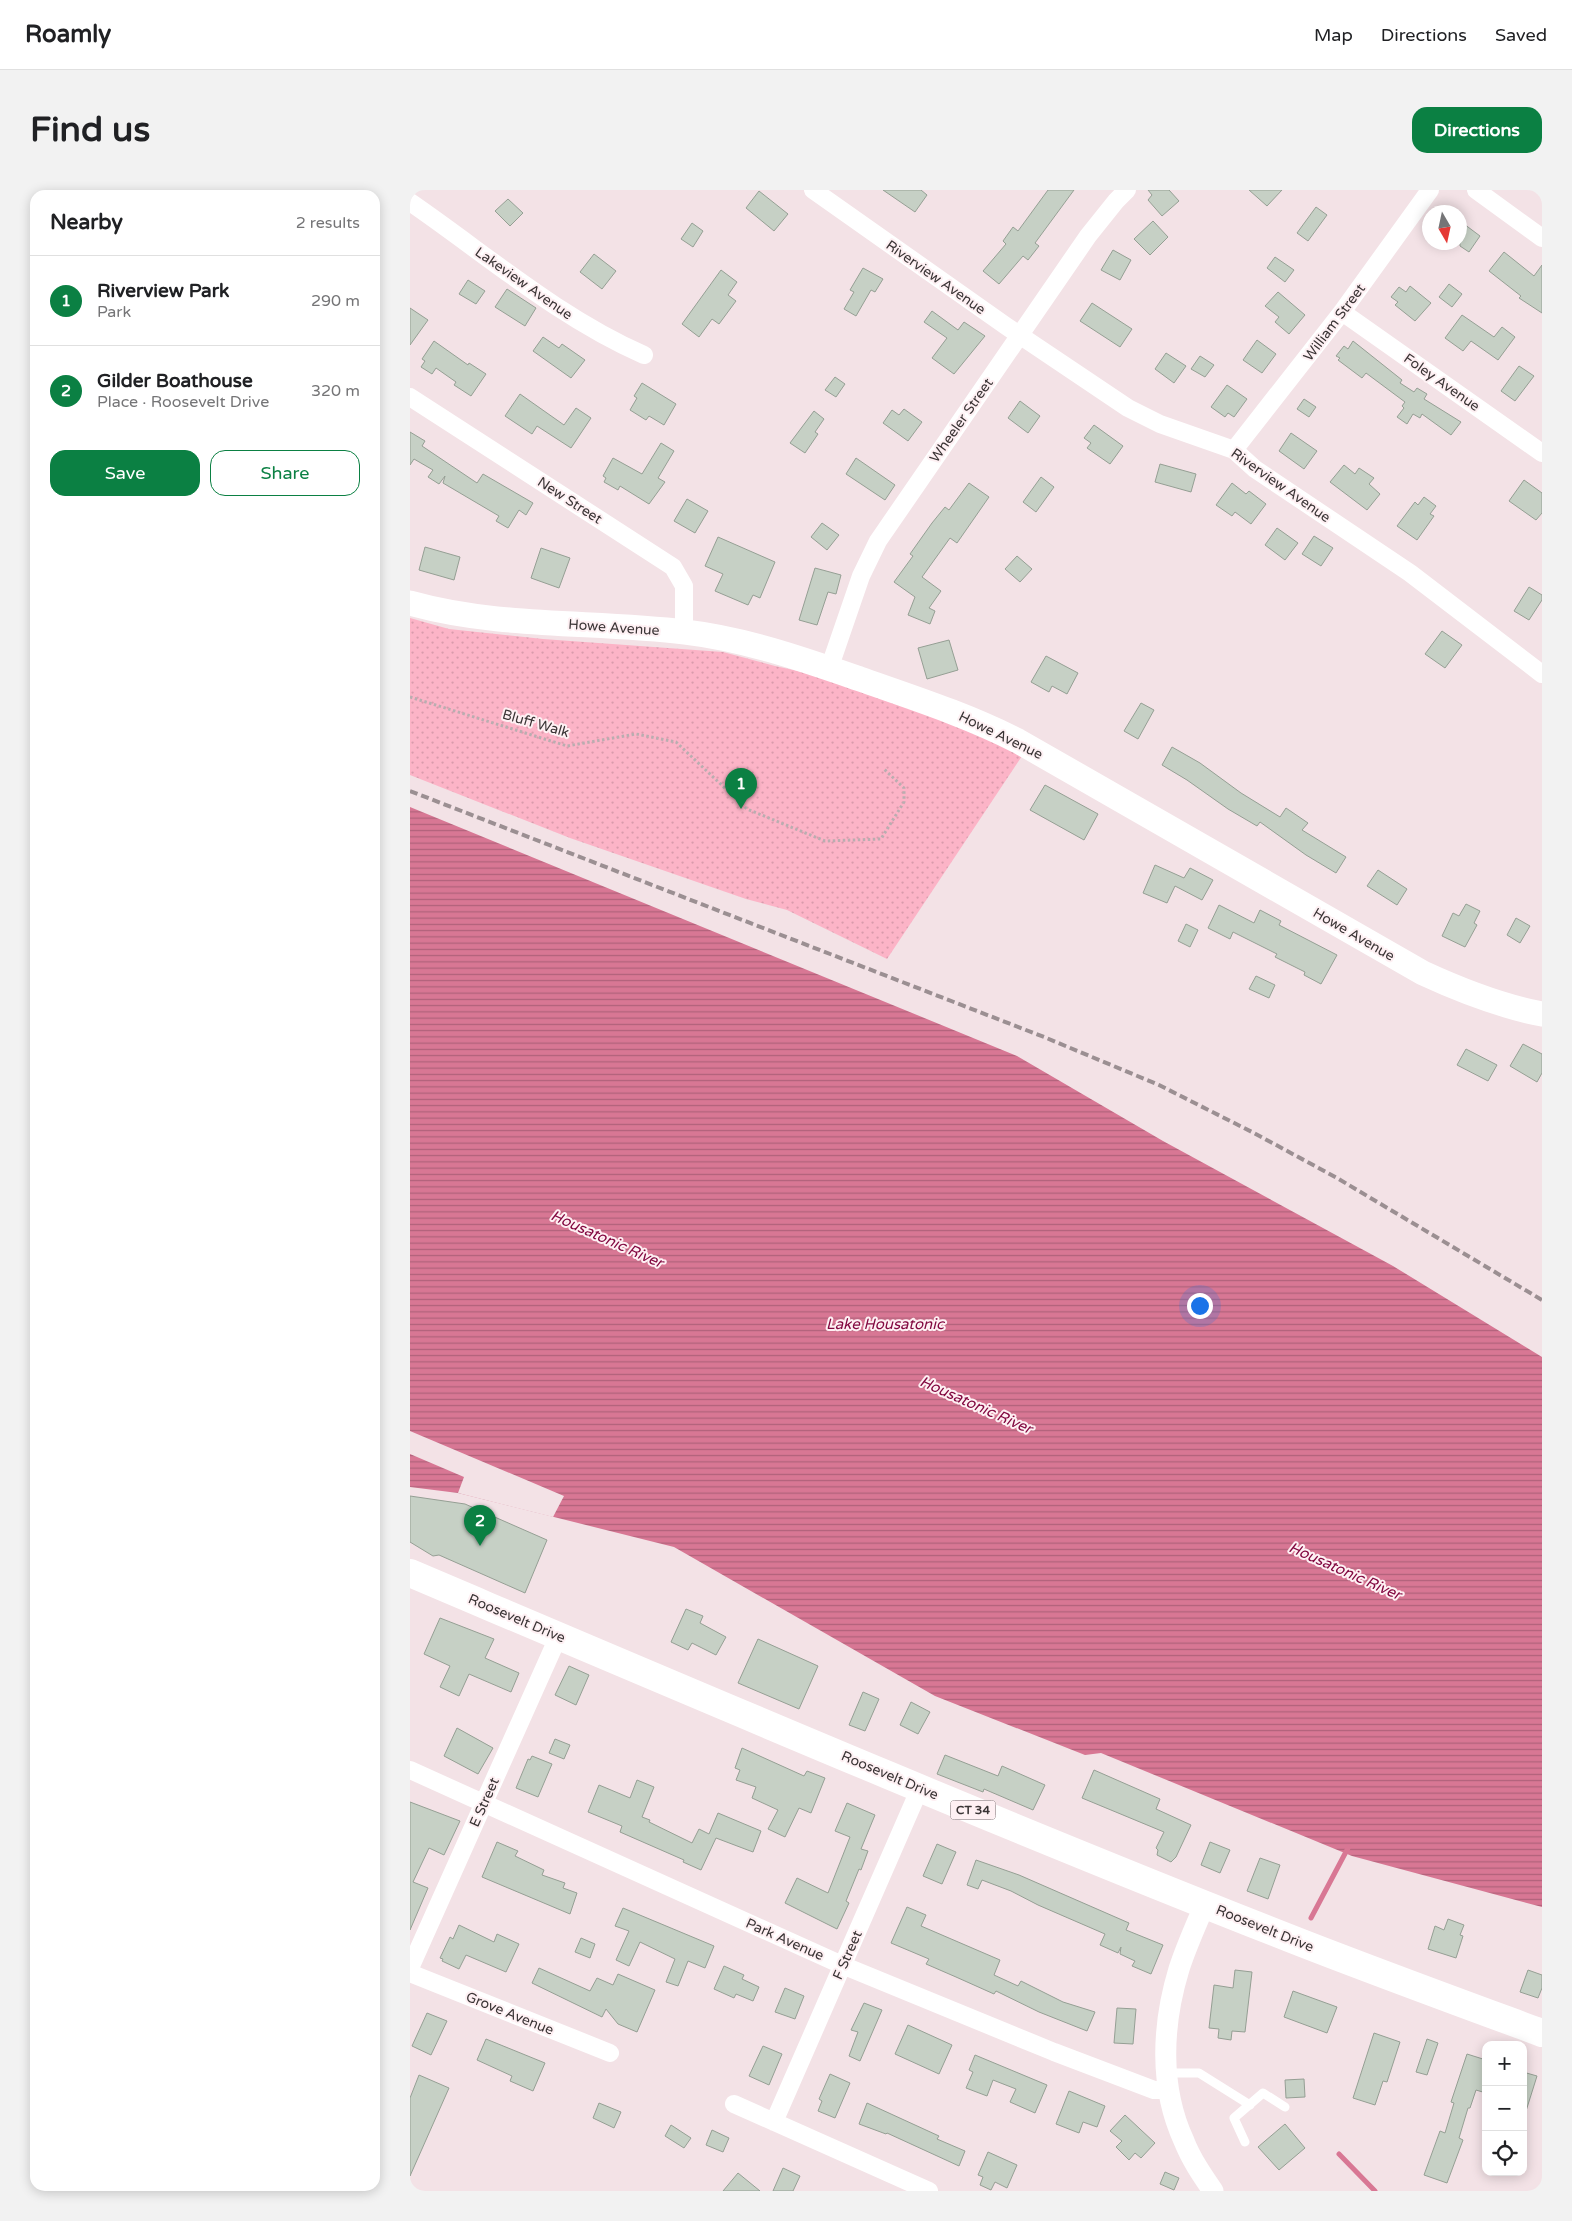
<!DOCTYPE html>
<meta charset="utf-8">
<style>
:root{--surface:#fff;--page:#f2f2f2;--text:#202124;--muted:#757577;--line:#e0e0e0;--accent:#0b8043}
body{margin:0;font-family:"Varela Round",sans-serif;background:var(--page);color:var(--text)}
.controls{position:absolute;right:15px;bottom:15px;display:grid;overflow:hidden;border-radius:10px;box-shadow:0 2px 12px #0003}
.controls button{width:45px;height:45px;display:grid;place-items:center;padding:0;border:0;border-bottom:1px solid var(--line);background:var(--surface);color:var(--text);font:25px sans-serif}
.compass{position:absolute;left:1012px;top:15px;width:45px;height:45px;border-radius:50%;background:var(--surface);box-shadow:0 2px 12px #0003;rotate:171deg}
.you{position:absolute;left:789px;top:1115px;width:18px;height:18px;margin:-12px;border:4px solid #fff;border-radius:50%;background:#1a73e8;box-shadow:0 0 0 8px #1a73e833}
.badge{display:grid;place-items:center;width:32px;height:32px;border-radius:50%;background:var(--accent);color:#fff;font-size:16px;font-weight:700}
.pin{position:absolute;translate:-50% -41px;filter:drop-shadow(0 1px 2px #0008)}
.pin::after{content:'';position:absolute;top:26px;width:18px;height:15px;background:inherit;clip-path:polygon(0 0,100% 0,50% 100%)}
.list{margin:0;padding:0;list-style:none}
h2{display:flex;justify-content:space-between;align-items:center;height:65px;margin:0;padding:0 20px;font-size:21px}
h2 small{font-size:16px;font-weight:400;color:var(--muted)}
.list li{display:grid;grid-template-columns:32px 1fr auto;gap:15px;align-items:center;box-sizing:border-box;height:90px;padding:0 20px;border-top:1px solid var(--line)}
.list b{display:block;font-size:19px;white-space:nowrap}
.list p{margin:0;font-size:16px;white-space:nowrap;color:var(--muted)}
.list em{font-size:16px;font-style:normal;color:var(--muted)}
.actions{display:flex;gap:10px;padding:15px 20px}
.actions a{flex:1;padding:11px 0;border:1px solid var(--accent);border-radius:15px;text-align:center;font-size:18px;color:var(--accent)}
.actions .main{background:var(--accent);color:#fff}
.icon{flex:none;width:28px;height:28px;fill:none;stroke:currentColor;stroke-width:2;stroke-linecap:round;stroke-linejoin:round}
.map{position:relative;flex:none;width:1132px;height:2001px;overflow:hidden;border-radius:15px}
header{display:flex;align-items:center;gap:30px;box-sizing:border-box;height:70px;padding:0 25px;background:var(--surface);border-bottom:1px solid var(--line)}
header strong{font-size:24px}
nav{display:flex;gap:28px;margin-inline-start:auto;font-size:18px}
.intro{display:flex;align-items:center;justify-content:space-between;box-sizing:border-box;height:120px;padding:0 30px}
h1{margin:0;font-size:35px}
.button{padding:12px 22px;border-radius:15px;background:var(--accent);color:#fff;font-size:18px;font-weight:700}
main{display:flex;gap:30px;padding:0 30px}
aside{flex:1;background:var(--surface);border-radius:15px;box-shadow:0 2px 12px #0003}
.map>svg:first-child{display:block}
</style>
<header>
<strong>Roamly</strong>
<nav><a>Map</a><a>Directions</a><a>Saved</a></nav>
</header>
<div class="intro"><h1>Find us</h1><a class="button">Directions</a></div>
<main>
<aside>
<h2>Nearby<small>2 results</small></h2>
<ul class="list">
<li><span class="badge">1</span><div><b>Riverview Park</b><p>Park</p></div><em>290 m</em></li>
<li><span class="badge">2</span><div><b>Gilder Boathouse</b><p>Place · Roosevelt Drive</p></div><em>320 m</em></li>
</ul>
<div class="actions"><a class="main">Save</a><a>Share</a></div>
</aside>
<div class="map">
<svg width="1132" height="2001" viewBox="0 0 1132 2001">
<defs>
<pattern id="green-dots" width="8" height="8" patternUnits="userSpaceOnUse" patternTransform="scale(1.25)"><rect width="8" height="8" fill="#fcb4c7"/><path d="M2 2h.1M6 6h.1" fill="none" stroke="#d99bac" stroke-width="1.8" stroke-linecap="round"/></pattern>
<pattern id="water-rules" width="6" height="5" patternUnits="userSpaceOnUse" patternTransform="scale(1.25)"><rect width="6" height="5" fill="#d87794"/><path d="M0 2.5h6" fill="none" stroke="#b0627a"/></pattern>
</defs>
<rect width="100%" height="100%" fill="#f3e2e6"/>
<!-- green -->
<path fill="url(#green-dots)" d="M0 428 39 439 133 449 313 462 365 476 420 488 566 542 612 566 477 769 377 720 336 709 160 648 0 585Z"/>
<!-- water -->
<path fill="url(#water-rules)" d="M0 617 607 866 753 951 983 1076 1132 1167V1717L942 1666 691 1563 675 1565 525 1506 264 1357 48 1303 0 1297Z"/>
<!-- pier -->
<path fill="#f3e2e6" d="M0 1241 154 1306 143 1327 48 1303 54 1287 0 1264Z"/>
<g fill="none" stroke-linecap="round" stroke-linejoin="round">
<!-- stream -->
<path stroke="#d87794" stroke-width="5" d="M901 1728 938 1658
M929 1964 965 2001"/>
</g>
<!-- building -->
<path fill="#c6d0c5" stroke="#959f94" d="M473 0H511L517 5 505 22Z
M638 0H664L625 53 629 56 618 70 613 66 589 94 573 81 596 54 593 51 603 37 608 41Z
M738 0H759L769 11 752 26 738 10 742 5Z
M839 0H872L857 16Z
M349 1 378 24 364 41 336 18Z
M98 9 113 23 100 36 85 21Z
M906 17 917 25 898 51 887 43Z
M743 31 758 47 740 65 724 49Z
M1050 31 1070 46 1059 62 1050 56Z
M282 33 293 41 283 57 271 49Z
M703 60 721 70 710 90 691 80Z
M1094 62 1124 86 1132 75V123L1109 108 1111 106 1079 81Z
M184 64 206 81 192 99 170 82Z
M865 67 884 80 875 92 857 78Z
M453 78 473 89 465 102 461 100 446 126 434 119 444 102 440 100Z
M311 80 327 92 318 105 326 111 309 134 302 129 289 147 272 134Z
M58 90 75 101 66 114 49 104Z
M1039 94 1052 104 1042 117 1029 107Z
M1000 96 1021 113 1005 131 985 115 988 112 981 107 989 97 996 102Z
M97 99 126 118 115 136 85 117Z
M868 102 895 125 879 144 865 132 869 127 855 116Z
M682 113 722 139 710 157 670 131Z
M0 118 18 130 0 155Z
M522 121 548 140 554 132 575 146 544 184 522 168 537 148 514 132Z
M1052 125 1084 147 1092 137 1105 147 1088 170 1061 151 1053 161 1035 148Z
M133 147 149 158 152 154 175 170 161 188 123 161Z
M847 150 866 164 852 183 833 170Z
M24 151 58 175 59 173 76 184 61 206 44 195 46 192 26 178 22 184 11 177 15 171 12 169Z
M943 151 992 190 990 193 1004 202 1007 198 1017 204 1014 209 1051 232 1041 245 1012 224 1010 228 1003 224 997 234 987 227 994 218 992 216 995 212 956 183 952 188 928 170 930 168 926 166 934 156 938 159Z
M756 163 776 176 764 193 745 179Z
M790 166 804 175 795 187 781 179Z
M1109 176 1124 186 1105 211 1091 201Z
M425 187 435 194 426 207 415 200Z
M232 193 266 214 254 235 239 226 236 230 220 220 227 208 224 206Z
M817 195 837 209 824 227 818 223 815 227 801 217Z
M110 204 154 235 166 218 181 228 161 258 127 236 122 244 95 226Z
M894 209 906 217 899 227 887 219Z
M610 211 630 226 618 243 598 228Z
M494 219 512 232 498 251 473 233 482 220 489 225Z
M404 221 414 229 405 242 408 244 395 263 380 253Z
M684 235 713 256 700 274 677 258 681 253 674 248Z
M0 242 15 251 12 256 67 293 73 284 123 313 116 325 109 320 98 338 86 331 89 326 33 293 35 286 29 294 18 287 23 280 4 269 0 275Z
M881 243 907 261 894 279 869 261Z
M251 253 264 261 248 288 255 292 239 314 210 296 208 300 194 292 196 288 193 286 203 268 232 284Z
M446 268 485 295 475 310 436 284Z
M750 274 786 284 781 302 745 292Z
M934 275 945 284 949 278 964 288 959 294 970 304 957 320 920 292Z
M631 287 644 297 626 322 613 312Z
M1114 290 1132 303V323L1126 330 1099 311Z
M559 293 579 307 547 353 540 348 512 387 531 401 519 418 525 421 520 434 498 425 505 407 484 392 503 366 500 364 522 333 535 317 539 320Z
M822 293 836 304 839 301 856 314 841 334 825 322 822 326 806 315Z
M1014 307 1026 316 1020 324 1024 326 1007 350 987 336 1005 312 1008 315Z
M277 309 298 321 285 343 264 331Z
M412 333 429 345 417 360 401 347Z
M867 338 888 353 875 370 855 355Z
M904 346 923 358 911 376 892 364Z
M308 347 365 372 350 408 343 405 338 415 305 401 313 384 295 376Z
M15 357 50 367 44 390 9 380Z
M131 358 160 368 149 398 121 388Z
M607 366 622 379 610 392 595 379Z
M405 378 431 385 426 404 418 402 407 435 389 430Z
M1119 397 1132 405V410L1119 430 1104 421Z
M1032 441 1052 455 1035 478 1015 464Z
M539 450 548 480 517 489 508 458Z
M636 466 668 483 657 504 642 496 639 502 621 492Z
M731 513 744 520 728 549 714 541Z
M762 557 790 573 831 603 870 627 876 618 898 633 892 640 936 667 926 683 896 665 850 632 847 636 818 619 777 590 752 575Z
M635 595 688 624 674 650 620 620Z
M745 675 774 688 780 678 803 690 792 710 765 696 757 713 733 703Z
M968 680 997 699 987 715 957 696Z
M1056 714 1070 721 1064 733 1067 735 1055 757 1032 746 1043 723 1049 726Z
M809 715 844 733 850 720 871 731 869 735 927 765 911 794 894 785 895 782 865 767 867 764 823 742 820 749 798 738Z
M1106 728 1120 736 1110 753 1097 745Z
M776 734 788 740 780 757 768 751Z
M846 786 865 795 859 808 839 799Z
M1113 854 1132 864V883L1127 892 1100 876Z
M1056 859 1087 875 1078 891 1047 875Z
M0 1306 55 1314 137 1350 115 1403 29 1365 23 1366 0 1352Z
M276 1419 293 1426 290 1433 316 1447 306 1465 282 1453 278 1460 261 1452Z
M30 1428 84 1449 75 1468 109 1483 101 1502 59 1484 49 1506 30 1497 40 1476 14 1464Z
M348 1449 408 1476 389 1519 328 1493Z
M159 1476 179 1485 166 1515 145 1505Z
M453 1502 469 1509 455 1541 439 1535Z
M501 1512 520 1522 508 1544 490 1535Z
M47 1538 83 1558 68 1584 34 1566Z
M145 1549 160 1555 154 1569 139 1563Z
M332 1558 394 1586 397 1581 415 1588 401 1623 389 1618 375 1647 358 1639 368 1620 342 1608 346 1597 326 1590 330 1580 325 1578Z
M535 1565 588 1586 592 1576 635 1595 623 1620 574 1599 573 1602 527 1584Z
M122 1566 142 1574 128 1607 106 1598 118 1569 120 1570Z
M684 1580 750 1609 746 1619 781 1635 766 1667 761 1672 747 1665 748 1660 746 1658 754 1642 672 1608Z
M227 1590 244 1597 232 1627 240 1630 239 1632 282 1653 289 1639 299 1644 308 1623 351 1641 343 1662 306 1648 291 1680 273 1672 274 1670 210 1642 212 1636 178 1622 189 1595 220 1608Z
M0 1612 50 1631 34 1665 19 1658 3 1692 18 1698 0 1740Z
M437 1613 465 1625 451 1659 458 1661 451 1680 449 1679 436 1711 439 1713 427 1739 375 1713 387 1688 418 1703 440 1647 425 1641Z
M87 1652 108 1661 105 1666 134 1680 132 1685 155 1693 153 1698 167 1703 160 1724 72 1687Z
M800 1652 820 1660 810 1683 791 1675Z
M527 1654 546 1662 532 1694 513 1686Z
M850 1668 870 1675 858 1709 837 1701Z
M566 1670 609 1685 719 1733 716 1740 753 1755 741 1784 722 1776 725 1771 710 1764 711 1757 708 1763 690 1755 695 1744 628 1715 601 1701 572 1690 568 1699 557 1695Z
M497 1717 516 1725 511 1736 590 1770 584 1785 608 1796 611 1791 653 1812 685 1822 677 1841 629 1822 586 1801 584 1804 546 1787 516 1774 519 1769 481 1753Z
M213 1718 304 1756 295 1778 278 1771 268 1796 256 1792 265 1769 230 1752 219 1776 206 1770 219 1741 205 1736Z
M1038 1729 1054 1735 1050 1745 1053 1746 1046 1768 1018 1759 1025 1736 1034 1740Z
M49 1735 84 1752 87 1744 109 1754 96 1782 56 1765 49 1779 32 1771 33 1769 30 1768 40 1747 43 1749Z
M171 1748 185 1754 180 1768 165 1762Z
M314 1776 334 1785 332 1789 349 1797 343 1811 326 1804 324 1808 304 1799Z
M129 1778 180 1801 187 1788 203 1795 208 1784 245 1800 227 1842 208 1834 196 1819 192 1827 122 1793Z
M825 1780 842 1782 835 1842 822 1841 821 1850 808 1848 809 1839 799 1838 804 1795 823 1798Z
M1118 1780 1132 1785V1798L1128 1808 1110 1802Z
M375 1798 394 1806 385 1829 365 1822Z
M883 1801 927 1817 917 1843 874 1827Z
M454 1813 472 1820 450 1871 439 1866 448 1842 441 1840Z
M707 1818 726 1819 723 1854 704 1853Z
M17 1823 37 1831 21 1865 2 1856Z
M498 1835 542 1855 529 1884 485 1864Z
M964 1843 990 1852 977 1892 973 1891 965 1915 943 1908Z
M76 1849 135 1873 123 1901 100 1891 102 1886 67 1870Z
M1017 1849 1028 1853 1017 1885 1006 1882Z
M353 1856 372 1864 359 1895 339 1886Z
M1057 1864 1076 1870V1903L1066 1900 1060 1918H1058L1049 1948 1053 1950 1037 1993 1014 1985 1030 1941 1035 1943 1044 1913 1041 1912Z
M565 1865 637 1895 625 1923 600 1912 606 1899 583 1890 577 1906 556 1898 563 1882 559 1880Z
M1113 1882 1127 1886 1116 1921 1113 1920Z
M420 1884 440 1893 425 1928 408 1921 412 1911 409 1909Z
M9 1885 39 1898 0 1986V1908Z
M894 1889 895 1907 876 1908 875 1890Z
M659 1901 695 1916 687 1937 673 1932 669 1943 646 1934Z
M189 1913 211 1922 204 1938 183 1928Z
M457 1913 529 1946 527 1949 555 1961 549 1976 477 1943 476 1944 449 1934Z
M715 1925 745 1953 731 1968 725 1963 719 1970 706 1957 712 1951 700 1941Z
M875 1934 895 1958 869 1980 848 1957Z
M261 1935 281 1948 274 1958 255 1946Z
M302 1940 319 1948 313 1962 296 1955Z
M578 1962 607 1975 597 1998 585 1992 581 2000 570 1995 573 1987 568 1985Z
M373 1978 390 1986 383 2001H363Z
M755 1982 769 1988 764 2000 750 1994Z
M328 1983 350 2001H313Z"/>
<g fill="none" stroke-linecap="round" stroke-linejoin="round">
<!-- path -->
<path stroke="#baadb0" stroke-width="3" stroke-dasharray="2.5 2.5" stroke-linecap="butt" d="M0 507 157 556 226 544 266 552 337 619 415 651 471 649 494 612V598L474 579"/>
<!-- service -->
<path stroke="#fff" stroke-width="9" d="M756 1883H789L840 1915
M835 1952 824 1928 853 1903 875 1917"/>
<!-- minor -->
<path stroke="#fff" stroke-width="18" d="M403 0 596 136 718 218 750 234 824 260 845 279 1000 383 1132 484
M1066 0 1132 48
M0 12C77 65 148 127 234 165
M932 122 1132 263
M0 207 263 377 274 396V442
M824 260 932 122 1020 0
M419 479 451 386 468 351 678 46 706 11 717 0
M0 1580 432 1775 644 1862 744 1900H757
M0 1778 149 1445
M0 1783 200 1863
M324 1914 519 2001
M364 1932 510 1598"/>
<!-- tertiary -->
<path stroke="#fff" stroke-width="21" d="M795 1714C786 1735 776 1757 769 1779 752 1835 749 1897 774 1951 781 1969 792 1985 803 2001"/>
<!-- secondary -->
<path stroke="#fff" stroke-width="25" d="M0 413C89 438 183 431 275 442 335 449 392 469 450 489 504 508 557 525 608 551L1013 783C1052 801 1090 816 1132 824"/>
<!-- primary -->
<path stroke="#fff" stroke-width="28" d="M0 1383C292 1507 584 1632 879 1748 963 1781 1048 1812 1132 1843"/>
<!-- rail -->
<path stroke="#9b8f92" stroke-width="4" stroke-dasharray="8 4" stroke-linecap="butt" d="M0 601 634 847 749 895 844 943 927 988 1132 1110"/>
</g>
<g text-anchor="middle" stroke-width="4" stroke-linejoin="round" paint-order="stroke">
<!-- shield labels -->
<rect fill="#fef0f3" stroke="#756c6e" stroke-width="1" x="540.5" y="1610.5" width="45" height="19" rx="4"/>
<g font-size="12" font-weight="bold" fill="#3a3435">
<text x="563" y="1624">CT 34</text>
</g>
<!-- street labels -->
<g font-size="14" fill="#3a3435" stroke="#fef0f3">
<text transform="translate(526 87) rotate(35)" y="5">Riverview Avenue</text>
<text transform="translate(114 93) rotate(35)" y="5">Lakeview Avenue</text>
<text transform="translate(924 132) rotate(-53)" y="5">William Street</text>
<text transform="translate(1032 192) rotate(35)" y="5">Foley Avenue</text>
<text transform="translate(551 230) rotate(-55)" y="5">Wheeler Street</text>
<text transform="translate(871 295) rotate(35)" y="5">Riverview Avenue</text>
<text transform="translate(160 310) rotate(33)" y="5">New Street</text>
<text transform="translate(204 437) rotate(4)" y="5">Howe Avenue</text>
<text transform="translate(126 533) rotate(16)" y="5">Bluff Walk</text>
<text transform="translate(591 545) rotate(26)" y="5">Howe Avenue</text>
<text transform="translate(944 744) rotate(30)" y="5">Howe Avenue</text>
<text transform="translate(107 1428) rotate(23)" y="5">Roosevelt Drive</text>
<text transform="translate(480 1585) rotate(23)" y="5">Roosevelt Drive</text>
<text transform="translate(74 1612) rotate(-66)" y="5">E Street</text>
<text transform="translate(855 1738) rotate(22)" y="5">Roosevelt Drive</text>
<text transform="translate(375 1749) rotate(24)" y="5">Park Avenue</text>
<text transform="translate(437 1765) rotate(-66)" y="5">F Street</text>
<text transform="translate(100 1823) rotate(22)" y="5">Grove Avenue</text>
</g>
<!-- water labels -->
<g font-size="15" font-style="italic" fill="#820840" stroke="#fef0f3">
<text transform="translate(197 1049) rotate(24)" y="5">Housatonic River</text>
<text x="475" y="1139">Lake Housatonic</text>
<text transform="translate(566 1215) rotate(24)" y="5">Housatonic River</text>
<text transform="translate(935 1381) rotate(24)" y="5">Housatonic River</text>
</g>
</g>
</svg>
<div class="controls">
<button>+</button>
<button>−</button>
<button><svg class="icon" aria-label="locate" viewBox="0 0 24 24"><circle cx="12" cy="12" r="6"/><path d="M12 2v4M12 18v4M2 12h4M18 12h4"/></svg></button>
</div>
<svg class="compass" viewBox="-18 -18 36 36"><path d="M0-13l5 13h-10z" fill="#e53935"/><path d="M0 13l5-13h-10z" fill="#757577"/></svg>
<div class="you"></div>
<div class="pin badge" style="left:331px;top:619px">1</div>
<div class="pin badge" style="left:70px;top:1356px">2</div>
</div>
</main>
